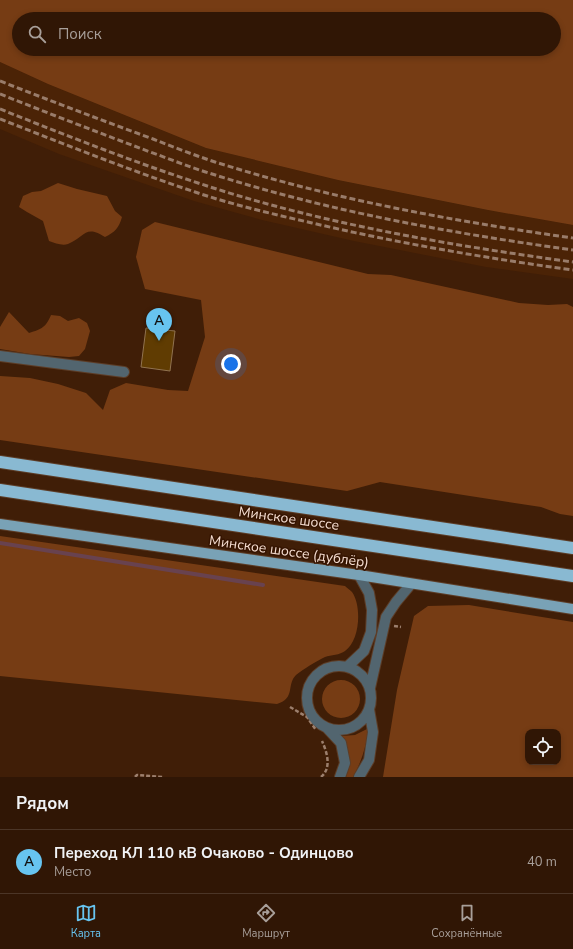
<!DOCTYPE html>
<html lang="ru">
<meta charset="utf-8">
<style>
:root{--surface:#301605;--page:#3c2313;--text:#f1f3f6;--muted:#a89f9a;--line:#4b3527;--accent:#67c4f0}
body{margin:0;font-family:"Nunito Sans",sans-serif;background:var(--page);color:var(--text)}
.controls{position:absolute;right:12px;bottom:12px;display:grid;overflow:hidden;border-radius:8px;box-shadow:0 2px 6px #0003}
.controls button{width:36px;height:36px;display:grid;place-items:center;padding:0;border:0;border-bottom:1px solid var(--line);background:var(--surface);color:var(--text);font:20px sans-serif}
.you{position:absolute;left:231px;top:364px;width:14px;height:14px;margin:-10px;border:3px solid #fff;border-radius:50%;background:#1a73e8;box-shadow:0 0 0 6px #1a73e833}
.badge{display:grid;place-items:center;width:26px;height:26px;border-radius:50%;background:var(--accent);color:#111;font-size:13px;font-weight:700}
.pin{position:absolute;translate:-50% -33px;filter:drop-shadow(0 1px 2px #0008)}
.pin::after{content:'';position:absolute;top:21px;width:14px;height:12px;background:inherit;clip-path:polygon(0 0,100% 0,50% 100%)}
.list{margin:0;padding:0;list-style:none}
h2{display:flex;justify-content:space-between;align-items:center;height:52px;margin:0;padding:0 16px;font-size:17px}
h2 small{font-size:13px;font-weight:400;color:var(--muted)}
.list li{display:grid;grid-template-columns:26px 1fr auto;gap:12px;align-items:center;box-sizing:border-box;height:64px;padding:0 16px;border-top:1px solid var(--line)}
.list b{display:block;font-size:15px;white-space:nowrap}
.list p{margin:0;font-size:13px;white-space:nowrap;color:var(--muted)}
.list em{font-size:13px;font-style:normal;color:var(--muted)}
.icon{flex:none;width:22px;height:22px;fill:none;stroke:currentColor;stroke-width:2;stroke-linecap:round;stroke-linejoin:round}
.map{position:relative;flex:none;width:573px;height:777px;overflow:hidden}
.search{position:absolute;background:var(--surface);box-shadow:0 2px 6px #0003;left:12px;right:12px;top:12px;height:44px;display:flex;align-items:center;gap:10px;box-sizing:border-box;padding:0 14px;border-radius:22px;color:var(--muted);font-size:15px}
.sheet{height:116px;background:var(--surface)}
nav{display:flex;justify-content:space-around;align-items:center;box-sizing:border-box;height:56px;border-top:1px solid var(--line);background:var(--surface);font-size:11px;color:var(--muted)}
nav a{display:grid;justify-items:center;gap:2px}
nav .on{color:var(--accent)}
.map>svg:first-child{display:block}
</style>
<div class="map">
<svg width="573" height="777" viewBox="0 0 573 777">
<rect width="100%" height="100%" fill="#401e07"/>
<!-- built -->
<path fill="#4b2306" d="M0 62 48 84 206 148 338 180 488 210 573 225V279L486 267 354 241 262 220 194 201 59 154 0 129Z"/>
<!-- green -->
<path fill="#763c14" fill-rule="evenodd" d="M0 0H573V225L488 210 338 180 206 148 48 84 0 62ZM19 19H554V49H19Z
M58 183 77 189 107 196 115 211 122 217C119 228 115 232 105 237 85 224 85 237 68 244 62 246 55 243 49 241L43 221 27 212 19 207 23 196 32 192 41 191Z
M155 222 368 274 391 275 519 303 548 305 567 304 573 307V516L560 514 541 507 380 482 347 491 0 440V376L30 378 58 384 86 393 103 410 110 390 126 383 168 390 188 391 205 337 201 300 145 289 136 257 142 230Z
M9 312 29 333C42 329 46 327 51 315L60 316 68 321 79 318 87 323 90 331 85 349 79 356 69 357 30 354 0 349V327Z
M0 536 345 586C347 588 350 590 352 592 362 606 360 641 345 651 340 655 331 655 325 657 318 660 302 670 296 675 286 685 296 698 277 704L0 676Z
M469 605 573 622V777H383L397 690 414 616 428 606ZM528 732H558V762H528Z
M322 699a19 19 0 1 1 38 0a19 19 0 1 1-38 0Z
M369 728C366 746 362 761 353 777H346C351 764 348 749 342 736L355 735Z"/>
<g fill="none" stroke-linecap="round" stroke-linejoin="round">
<!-- stream -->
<path stroke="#68424f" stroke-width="4" d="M0 543 263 585"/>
</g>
<!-- building -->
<path fill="#603c02" stroke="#917350" d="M146 328 175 331 170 371 141 367Z"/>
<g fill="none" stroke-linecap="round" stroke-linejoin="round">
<defs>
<path id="minor" d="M0 356 124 372
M307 698a32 32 0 1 1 64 0a32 32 0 1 1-64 0Z
M347 667 364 651 371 632 372 610 369 593 359 575
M370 688 386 617 396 602 411 584
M327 728 341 743 345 763 340 777
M359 777 369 760 373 732 369 709"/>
<path id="major" d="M0 524 359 575 573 609"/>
<path id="highway" d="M0 462 573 548
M0 490 573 576"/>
</defs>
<!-- minor casing -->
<use href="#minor" stroke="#5d3d27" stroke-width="12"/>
<!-- major casing -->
<use href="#major" stroke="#5d3d27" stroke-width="12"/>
<!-- highway casing -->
<use href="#highway" stroke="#5d3d27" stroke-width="14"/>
<!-- path -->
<path stroke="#9c7f6d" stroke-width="2.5" stroke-dasharray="4 2" stroke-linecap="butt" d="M394 626 401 627
M290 707 307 717 316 730
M135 777 137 775 163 777
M321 777C332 768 327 752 322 741"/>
<!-- minor -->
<use href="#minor" stroke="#52656f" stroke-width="10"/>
<!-- major -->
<use href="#major" stroke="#79a2b6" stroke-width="10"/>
<!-- highway -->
<use href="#highway" stroke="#89b9d2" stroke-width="12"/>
<!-- rail -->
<path stroke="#997c6a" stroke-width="3" stroke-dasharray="6 3" stroke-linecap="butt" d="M0 81C51 101 101 120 153 139 173 147 194 155 215 162 332 199 452 221 573 238
M0 94C50 114 100 133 150 152 170 159 189 167 209 173 327 211 450 233 573 250
M0 109C65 135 131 161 198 183 318 223 448 245 573 262
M0 119C64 144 129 170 195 192 233 205 273 214 312 223 398 243 485 258 573 270"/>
</g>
<g text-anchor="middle" stroke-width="3" stroke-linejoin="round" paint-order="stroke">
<!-- street labels -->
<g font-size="14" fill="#f5ddd0" stroke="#351400">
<text transform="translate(289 518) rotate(8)" y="5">Минское шоссе</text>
<text transform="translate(289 551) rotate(8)" y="5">Минское шоссе (дублёр)</text>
</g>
</g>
</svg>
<div class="controls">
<button><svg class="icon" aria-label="locate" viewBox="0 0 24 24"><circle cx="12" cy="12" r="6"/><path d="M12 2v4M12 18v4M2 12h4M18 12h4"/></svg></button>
</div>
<div class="you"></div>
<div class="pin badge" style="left:159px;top:341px">A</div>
<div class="search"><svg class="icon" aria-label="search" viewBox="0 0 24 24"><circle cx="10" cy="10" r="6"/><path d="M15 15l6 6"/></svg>Поиск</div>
</div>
<section class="sheet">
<h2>Рядом<small></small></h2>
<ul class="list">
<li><span class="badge">A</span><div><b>Переход КЛ 110 кВ Очаково - Одинцово</b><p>Место</p></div><em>40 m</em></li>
</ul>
</section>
<nav>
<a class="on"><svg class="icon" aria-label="map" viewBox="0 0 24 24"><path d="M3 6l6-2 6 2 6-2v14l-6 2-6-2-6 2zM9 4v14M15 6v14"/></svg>Карта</a>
<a><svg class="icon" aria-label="directions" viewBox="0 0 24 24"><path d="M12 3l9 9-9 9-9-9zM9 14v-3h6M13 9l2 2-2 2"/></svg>Маршрут</a>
<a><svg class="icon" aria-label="saved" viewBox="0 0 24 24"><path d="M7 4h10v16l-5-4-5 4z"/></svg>Сохранённые</a>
</nav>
